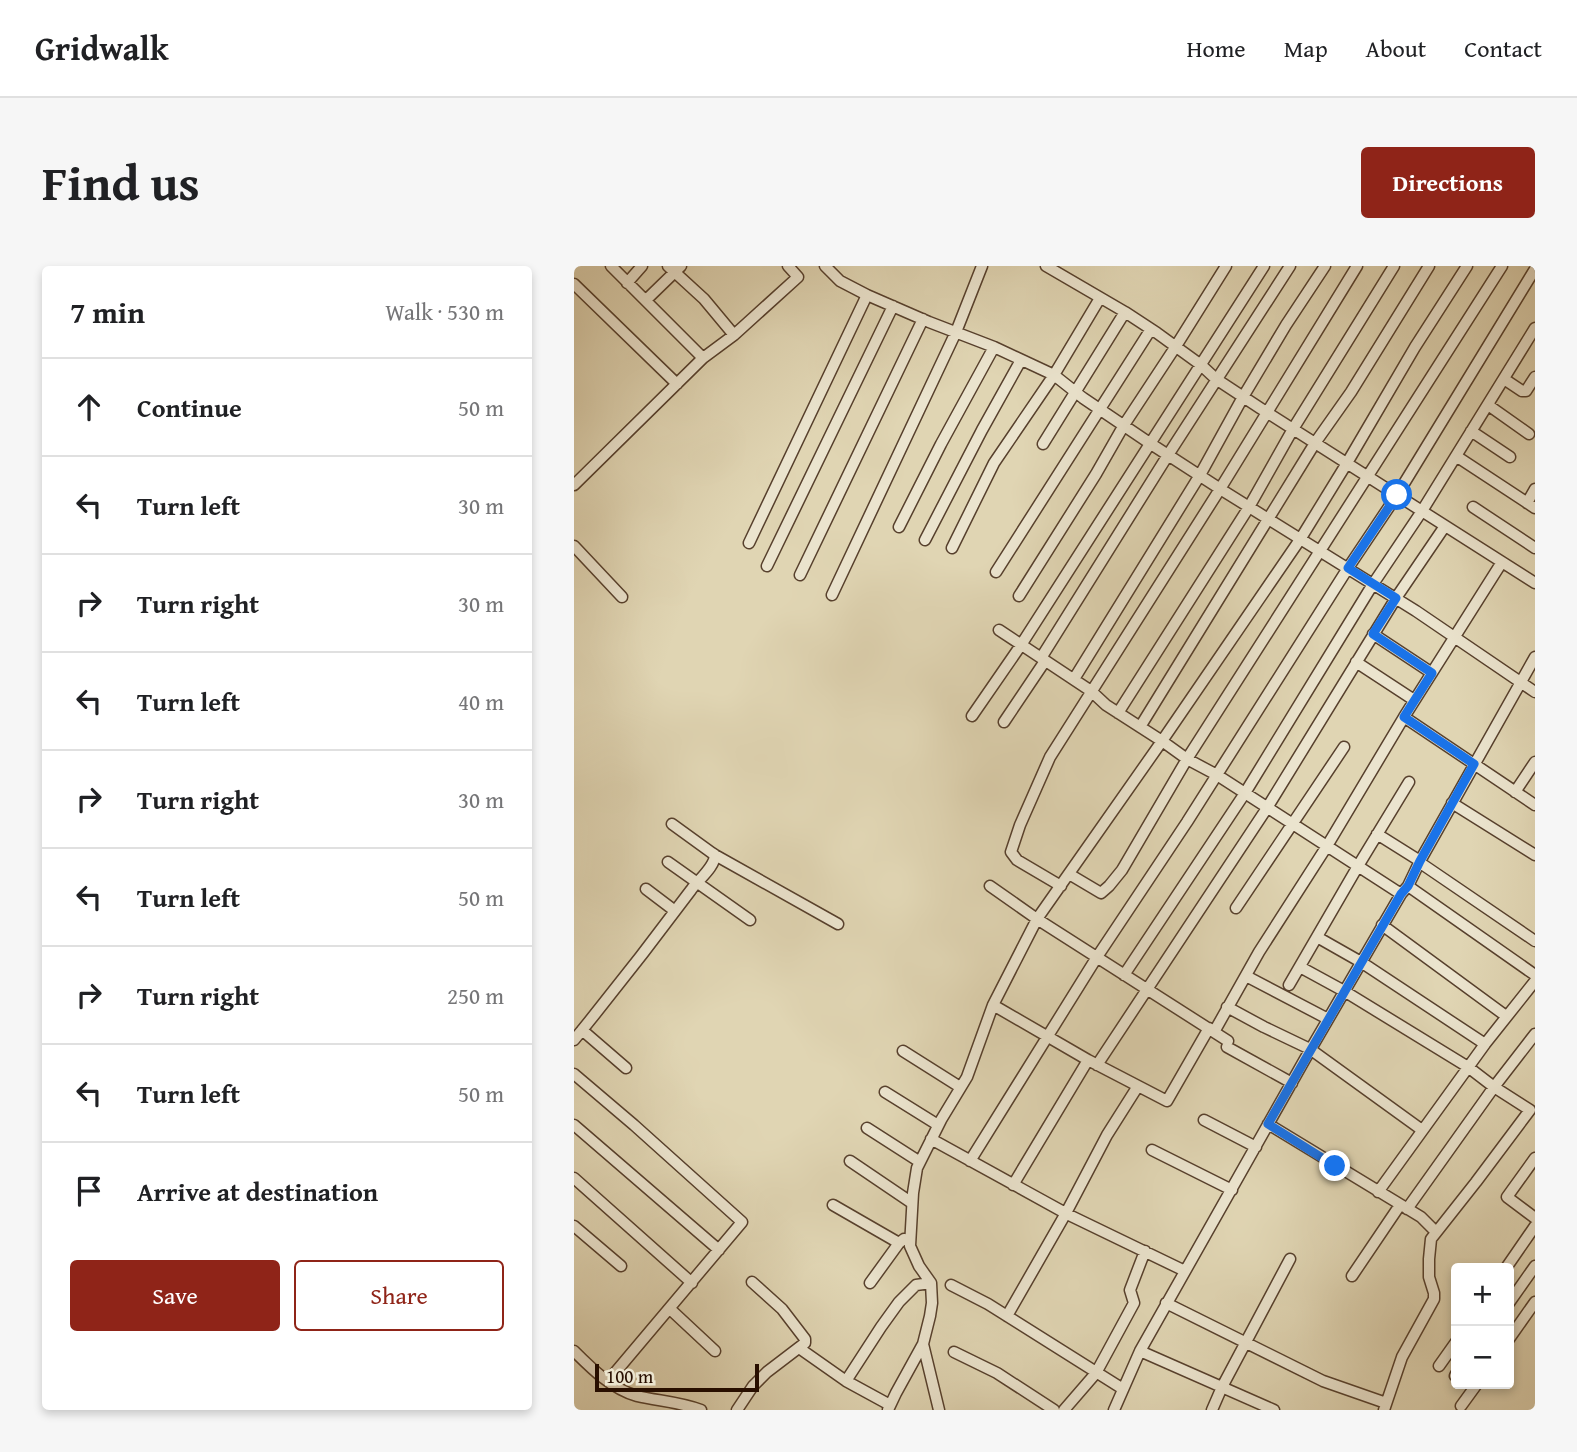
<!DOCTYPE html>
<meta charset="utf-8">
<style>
:root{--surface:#fff;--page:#f6f6f6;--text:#202124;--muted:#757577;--line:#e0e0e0;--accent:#8f2418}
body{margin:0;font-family:"Gentium Book Plus",serif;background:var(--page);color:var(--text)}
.controls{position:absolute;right:21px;bottom:21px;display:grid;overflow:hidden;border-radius:7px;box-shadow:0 4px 10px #0003}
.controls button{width:63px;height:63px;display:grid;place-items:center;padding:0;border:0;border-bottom:2px solid var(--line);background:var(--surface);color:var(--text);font:35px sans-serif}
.scale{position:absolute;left:21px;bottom:18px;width:164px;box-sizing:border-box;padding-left:7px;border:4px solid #290f00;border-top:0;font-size:19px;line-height:24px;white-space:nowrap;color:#290f00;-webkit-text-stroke:5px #ebe4ce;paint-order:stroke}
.stop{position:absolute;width:21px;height:21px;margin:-16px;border:5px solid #1a73e8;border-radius:50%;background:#fff}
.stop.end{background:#1a73e8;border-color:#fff;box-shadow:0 2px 7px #0008}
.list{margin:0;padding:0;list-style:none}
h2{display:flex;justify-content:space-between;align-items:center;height:91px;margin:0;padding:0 28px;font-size:30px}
h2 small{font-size:23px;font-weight:400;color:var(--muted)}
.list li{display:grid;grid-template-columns:46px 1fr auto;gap:21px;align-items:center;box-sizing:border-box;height:98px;padding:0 28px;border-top:2px solid var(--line)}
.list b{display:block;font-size:26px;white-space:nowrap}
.list em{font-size:23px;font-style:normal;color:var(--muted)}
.actions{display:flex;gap:14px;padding:21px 28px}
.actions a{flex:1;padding:16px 0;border:2px solid var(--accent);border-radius:7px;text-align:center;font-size:24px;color:var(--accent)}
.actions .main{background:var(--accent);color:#fff}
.icon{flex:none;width:38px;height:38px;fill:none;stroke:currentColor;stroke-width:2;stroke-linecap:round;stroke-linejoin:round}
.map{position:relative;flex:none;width:961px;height:1144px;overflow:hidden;border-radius:7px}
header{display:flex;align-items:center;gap:42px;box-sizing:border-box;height:98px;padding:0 35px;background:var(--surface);border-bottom:2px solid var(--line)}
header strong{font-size:33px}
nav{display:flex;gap:38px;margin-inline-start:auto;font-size:24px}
.intro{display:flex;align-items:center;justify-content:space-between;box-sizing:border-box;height:168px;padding:0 42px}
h1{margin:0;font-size:49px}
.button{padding:18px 32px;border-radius:7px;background:var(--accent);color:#fff;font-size:24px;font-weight:700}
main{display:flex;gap:42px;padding:0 42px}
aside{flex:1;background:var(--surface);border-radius:7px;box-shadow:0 4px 10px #0003}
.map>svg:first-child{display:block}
</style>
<header>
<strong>Gridwalk</strong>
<nav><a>Home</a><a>Map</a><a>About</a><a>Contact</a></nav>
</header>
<div class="intro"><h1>Find us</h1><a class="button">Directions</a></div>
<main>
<aside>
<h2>7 min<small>Walk · 530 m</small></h2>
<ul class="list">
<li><svg class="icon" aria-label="ahead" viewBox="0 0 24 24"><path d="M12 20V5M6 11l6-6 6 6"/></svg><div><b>Continue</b></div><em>50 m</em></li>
<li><svg class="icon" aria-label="left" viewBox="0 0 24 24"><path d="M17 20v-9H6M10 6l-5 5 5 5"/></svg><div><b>Turn left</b></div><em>30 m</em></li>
<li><svg class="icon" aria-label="right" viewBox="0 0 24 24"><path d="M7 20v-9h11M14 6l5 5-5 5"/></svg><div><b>Turn right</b></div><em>30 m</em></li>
<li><svg class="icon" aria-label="left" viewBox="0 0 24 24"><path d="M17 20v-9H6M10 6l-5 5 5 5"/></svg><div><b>Turn left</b></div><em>40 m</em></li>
<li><svg class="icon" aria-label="right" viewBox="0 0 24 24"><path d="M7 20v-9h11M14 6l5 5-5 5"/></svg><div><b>Turn right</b></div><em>30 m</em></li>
<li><svg class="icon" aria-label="left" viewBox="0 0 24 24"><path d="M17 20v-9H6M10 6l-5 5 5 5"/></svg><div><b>Turn left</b></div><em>50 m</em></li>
<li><svg class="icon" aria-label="right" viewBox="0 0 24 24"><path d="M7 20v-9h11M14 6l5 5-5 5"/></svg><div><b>Turn right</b></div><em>250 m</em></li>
<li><svg class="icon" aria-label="left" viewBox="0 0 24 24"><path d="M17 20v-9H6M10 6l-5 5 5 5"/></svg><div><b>Turn left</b></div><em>50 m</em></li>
<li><svg class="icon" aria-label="arrive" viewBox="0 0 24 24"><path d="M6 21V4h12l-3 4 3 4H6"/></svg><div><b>Arrive at destination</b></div></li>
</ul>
<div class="actions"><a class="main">Save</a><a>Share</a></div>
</aside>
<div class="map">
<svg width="961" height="1144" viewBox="0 0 961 1144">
<rect width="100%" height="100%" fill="#e0d5b3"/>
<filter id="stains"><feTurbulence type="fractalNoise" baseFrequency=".00286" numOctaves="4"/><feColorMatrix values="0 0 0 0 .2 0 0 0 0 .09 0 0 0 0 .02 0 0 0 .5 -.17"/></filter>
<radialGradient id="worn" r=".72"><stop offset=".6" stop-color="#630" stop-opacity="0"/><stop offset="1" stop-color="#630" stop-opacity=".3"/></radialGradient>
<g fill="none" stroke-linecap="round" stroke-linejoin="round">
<defs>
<path id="minor" d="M37 0 129 92
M94 0 130 33 160 69
M251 0 266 15 293 29 355 56 420 81 480 109 509 132 577 178 651 226 842 345 961 426
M472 0 551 46 583 67 627 99 642 113 686 142 961 317
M53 17 68 0
M0 18 103 118
M72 34 107 0
M930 113 948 125H952L961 111
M914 139 955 168
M897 165 936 191
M469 178 551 46
M882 190 961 242
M0 219 129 92 160 69 224 11 214 0
M953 237 961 223
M899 241 961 282
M325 261 367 178 420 81
M351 274 408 164 447 94
M175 277 293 29
M0 280 48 331
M378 282 420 197 480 109 526 32
M193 300 319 40
M422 306 577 63
M226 309 349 53
M258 329 382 66 408 0
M445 330 522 208 550 159 602 80 652 0
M425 364 517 425 532 439 588 475 613 493 643 509 827 628
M799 368 858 407
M467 392 594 189 716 0
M782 396 840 434
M500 413 626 209 669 131 712 59 751 0
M544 447 675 241 719 163 820 0
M398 450 447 379 690 0
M830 451 961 539
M430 456 471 395
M566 461 741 177 777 126 855 0
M941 526 961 496
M878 537 961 589
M803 568 846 595
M141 589 264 658
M94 596 176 654
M845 596 961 675
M495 608 527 627 535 620 548 604 613 493 928 0
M416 620 463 653 588 475 727 272 773 197 841 81 893 0
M487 620 443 594 437 586 446 559 476 491 646 223 783 0
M834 620 961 709
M72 623 101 645
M662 642 770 481
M808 659 932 750
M743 671 787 696 911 778
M726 701 770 725 894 801 920 821 956 844 902 916 857 973 855 993V1011L860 1027V1033L828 1091 810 1144
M550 709 671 527 799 318 848 245 961 62
M672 710 754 753
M715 719 784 600 835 516
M419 739 514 794 593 835 635 762
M653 741 690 761 736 783 848 864
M8 764 52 802
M640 766 685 686 753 580 830 451 928 296
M0 774C40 725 79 675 117 624 124 614 141 601 141 589L138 587 98 558
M653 781 718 817
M329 785 386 821
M523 799 693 542 822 332 871 260
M0 808 60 859 168 956 34 1115
M311 826 364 859
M630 854 682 881
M694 858 847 951 862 966
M0 859 145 984
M293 862 346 896
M357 873 495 949 611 1005
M578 884 658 924
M961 892 933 931 961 952
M276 895 338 937
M396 895 523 691 613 556 774 302 823 229 961 3
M0 912 118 1017
M439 919 514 794
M804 926 911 778 961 715
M259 939 325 977
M833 943 920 821 961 768
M0 960 47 1000
M932 1002 961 960
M778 1010 826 939
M296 1017 325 977 330 973
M357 1017 358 1037 356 1050 349 1078 365 1144
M377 1019 414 1038 549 1123
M592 1037 749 1115 812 1137
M935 1037 961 1000
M96 1043 141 1085
M433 1050 492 947 533 869 564 820
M935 1073 961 1036
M225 1082 272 1115 316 1139
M0 1085C18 1103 38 1123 63 1130 84 1135 106 1136 127 1144
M566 1085 700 1144
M380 1086 423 1107 480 1144
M865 1100 882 1076
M881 1110 882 1108
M272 1115 307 1061 325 1036 342 1019 357 1017 345 1000 336 980 339 927 343 902 367 854 393 811 419 739 463 653 654 775
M887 1140 903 1118
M163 1144 179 1120 193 1106 231 1077V1073L208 1043 178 1016
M314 1144 322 1127 349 1078
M490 1144 522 1107 560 1037 556 1024 571 985
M540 1144 566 1085 731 793 827 628 834 620 846 595 961 391
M638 1144 648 1121 716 993"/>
</defs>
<!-- minor casing -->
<use href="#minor" stroke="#57402d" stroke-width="13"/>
<!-- minor -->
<use href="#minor" stroke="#ebe4ce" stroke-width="10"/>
</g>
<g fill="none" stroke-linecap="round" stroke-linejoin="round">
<!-- route -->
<path stroke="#1a73e8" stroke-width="9" d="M761 900 694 858 827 628 834 620 846 595 900 498 830 451 858 407 799 368 822 332 774 302 823 229"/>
</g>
<rect width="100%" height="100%" filter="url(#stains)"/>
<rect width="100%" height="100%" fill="url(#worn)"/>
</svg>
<div class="controls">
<button>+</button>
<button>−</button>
</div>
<div class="scale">100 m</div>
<div class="stop" style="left:823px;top:229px"></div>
<div class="stop end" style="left:761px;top:900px"></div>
</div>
</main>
